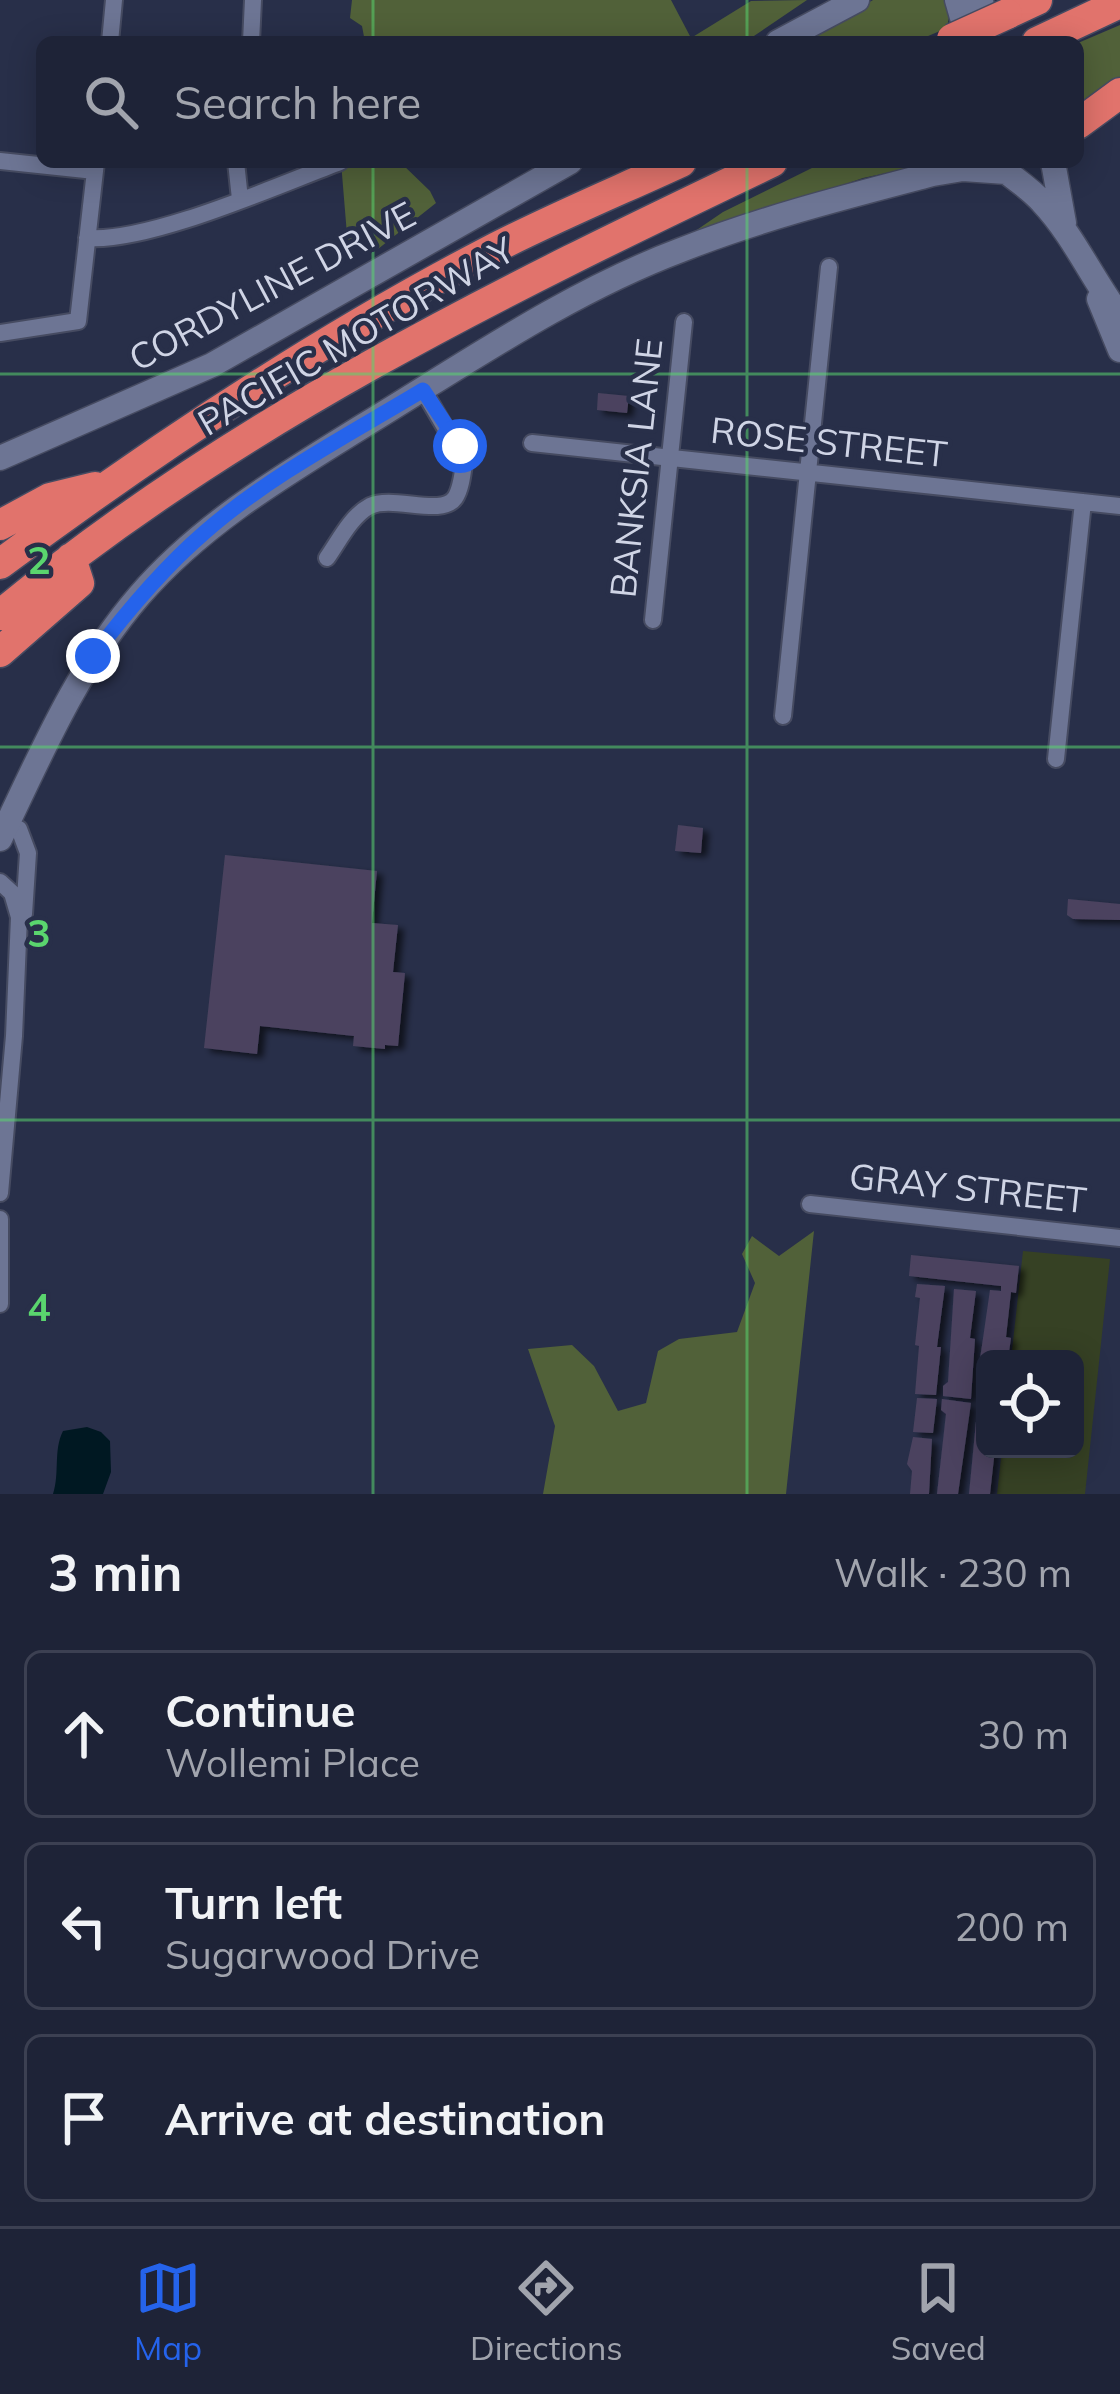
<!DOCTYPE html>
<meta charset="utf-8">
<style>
:root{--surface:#1e2337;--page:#262b3f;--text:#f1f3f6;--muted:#a1a4ad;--line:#3c4052;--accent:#2563eb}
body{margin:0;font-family:Mulish,sans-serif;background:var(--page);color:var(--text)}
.controls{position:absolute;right:36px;bottom:36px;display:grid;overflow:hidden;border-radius:18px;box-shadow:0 6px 30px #0003}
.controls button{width:108px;height:108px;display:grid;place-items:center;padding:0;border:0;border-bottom:3px solid var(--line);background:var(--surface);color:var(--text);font:60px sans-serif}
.stop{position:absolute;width:36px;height:36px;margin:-27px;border:9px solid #2563eb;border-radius:50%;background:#fff}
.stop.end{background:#2563eb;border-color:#fff;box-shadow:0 3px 12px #0008}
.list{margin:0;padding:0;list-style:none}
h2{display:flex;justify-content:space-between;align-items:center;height:156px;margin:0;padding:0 48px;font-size:51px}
h2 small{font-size:39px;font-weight:400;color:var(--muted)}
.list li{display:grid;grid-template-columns:78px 1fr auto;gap:36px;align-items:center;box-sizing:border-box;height:168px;margin:0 24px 24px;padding:0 24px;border:3px solid var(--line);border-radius:18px}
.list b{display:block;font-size:45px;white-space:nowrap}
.list p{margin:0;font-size:39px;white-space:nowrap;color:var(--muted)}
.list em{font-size:39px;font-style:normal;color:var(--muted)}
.icon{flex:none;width:66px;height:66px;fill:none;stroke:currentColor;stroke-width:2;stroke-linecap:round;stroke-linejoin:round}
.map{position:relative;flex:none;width:1120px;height:1494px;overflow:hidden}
.search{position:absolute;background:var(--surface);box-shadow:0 6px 30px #0003;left:36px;right:36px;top:36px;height:132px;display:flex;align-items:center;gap:30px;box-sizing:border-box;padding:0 42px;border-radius:18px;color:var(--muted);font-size:45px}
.sheet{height:732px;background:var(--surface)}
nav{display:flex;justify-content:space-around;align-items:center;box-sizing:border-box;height:168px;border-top:3px solid var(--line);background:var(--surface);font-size:33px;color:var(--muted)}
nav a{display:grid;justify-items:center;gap:6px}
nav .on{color:var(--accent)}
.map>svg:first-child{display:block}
</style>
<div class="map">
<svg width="1120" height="1494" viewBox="0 0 1120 1494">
<defs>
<filter id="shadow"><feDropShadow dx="6" dy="4" stdDeviation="3" flood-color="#0009"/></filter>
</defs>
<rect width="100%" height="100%" fill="#282f49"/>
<!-- green -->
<path fill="#364124" d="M1023 1251 1110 1259 1085 1494H997L1002 1449H1075V1359H1011Z"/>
<!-- forest -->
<path fill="#516139" d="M352 0H671L691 38 751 1 807 0 745 42H365L362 26 350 18Z
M873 0H944L951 5 947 28 914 42H800Z
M1120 25V79L1078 109V43Z
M341 162H400L430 191 436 203 378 249 348 247Z
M824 162H938L863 178 682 240 723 212Z
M814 1231 786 1494H543L555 1426 528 1349 572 1345 594 1366 618 1411 646 1403 658 1351 679 1339 737 1332 755 1283 742 1254 752 1236 779 1256Z"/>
<!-- water -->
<path fill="#001822" d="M87 1427 101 1432 110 1441 111 1472 103 1494H53C60 1473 53 1451 63 1431Z"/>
<!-- building -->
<path fill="#4b435f" filter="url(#shadow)" d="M598 393 629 396 627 413 597 410Z
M678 825 703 828 701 853 675 851Z
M225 855 377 871 372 923 398 925 393 972 405 973 398 1046 385 1045V1049L353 1046 354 1036 260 1026 257 1054 204 1048Z
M1068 899 1120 904V920L1073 919 1067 915Z
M911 1255 1019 1266 1016 1293 1011 1292 1006 1337 1011 1338 1008 1359H980L990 1290 1001 1291V1286L909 1276Z
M917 1284 945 1286 937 1347H941L936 1395 915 1394 919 1346 915 1345 920 1298 915 1297Z
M954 1289 976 1291 970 1338 975 1339 971 1399 943 1396V1386L948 1382Z
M982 1360H985V1449H995L990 1494H969Z
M917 1398 937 1399 933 1433 913 1432Z
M942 1399 971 1403 958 1494H937L946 1414 941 1410Z
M913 1437 932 1439 929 1494H910L912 1471 907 1464Z"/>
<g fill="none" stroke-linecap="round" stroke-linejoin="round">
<defs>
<path id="street" d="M110 42 114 0
M251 42 253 0
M0 161 95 171
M236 162 240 199
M87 238C149 243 278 185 340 162
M0 333 78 321 96 162
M423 390 450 436 470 454
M532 443 1120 506
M327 558C339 541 351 516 370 506 393 495 442 517 455 498 463 486 463 465 466 451
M653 620 684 322
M783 716 829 267
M1056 759 1083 502
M6 826 19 829 28 853 24 914
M0 882 12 893 19 917 14 1036 0 1193
M810 1204 1120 1238
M0 1219V1304"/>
<path id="secondary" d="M957 0 969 42
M981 0 987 42
M778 42 857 0
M1053 162 1064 223
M997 164C1011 177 1029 187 1042 202 1074 236 1092 279 1120 316
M1099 299 1120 350
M0 458 212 365 570 162
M0 839C41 754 77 668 139 596 201 524 284 475 363 426 465 364 569 292 681 250 762 218 849 196 933 174L963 169 1006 172"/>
<path id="highway" d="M1007 14 1037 0
M1037 42 1120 3
M1078 124 1120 93
M0 525 50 498 95 487
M0 564C156 448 318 340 491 250 553 218 618 191 681 162
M0 615C230 423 504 290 772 162
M0 652 79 583 71 558"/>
</defs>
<!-- street casing -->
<use href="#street" stroke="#464b61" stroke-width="20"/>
<!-- secondary casing -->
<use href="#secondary" stroke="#464b61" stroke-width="27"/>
<!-- highway casing -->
<use href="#highway" stroke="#464b61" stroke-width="33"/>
<!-- street -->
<use href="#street" stroke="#6d7594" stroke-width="16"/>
<!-- secondary -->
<use href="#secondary" stroke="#6d7594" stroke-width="24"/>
<!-- highway -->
<use href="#highway" stroke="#e1736c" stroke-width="30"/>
<defs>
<path id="highway-bridge" d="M952 39 1007 14"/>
</defs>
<!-- highway-bridge casing -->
<use href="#highway-bridge" stroke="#464b61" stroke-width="33" stroke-linecap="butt"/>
<!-- highway-bridge -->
<use href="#highway-bridge" stroke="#e1736c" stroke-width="30"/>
</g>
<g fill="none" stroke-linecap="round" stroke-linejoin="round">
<!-- route -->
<path stroke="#2563eb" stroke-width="15" d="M93 656C127 611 162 569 205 532 269 476 350 434 423 390L460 446"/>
</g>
<!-- grid -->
<path fill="none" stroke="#5ad56e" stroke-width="3" stroke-opacity="0.55" d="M373 0V42M747 0V42M373 162V1494M747 162V1494M0 374H1120M0 747H1120M0 1120H1120"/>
<g text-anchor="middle" stroke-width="9" stroke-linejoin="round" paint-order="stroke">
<!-- street labels -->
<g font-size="36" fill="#cfd4e5" stroke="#282f49">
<text transform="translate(272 286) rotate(-28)" y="13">CORDYLINE DRIVE</text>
<text transform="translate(356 336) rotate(-30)" y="13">PACIFIC MOTORWAY</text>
<text transform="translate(829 442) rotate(6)" y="13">ROSE STREET</text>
<text transform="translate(636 468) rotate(-84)" y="13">BANKSIA LANE</text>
<text transform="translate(968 1188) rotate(6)" y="13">GRAY STREET</text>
</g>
</g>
<g font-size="39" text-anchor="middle" font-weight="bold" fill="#5ad56e" stroke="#282f49" stroke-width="9" stroke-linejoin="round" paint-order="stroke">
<text x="39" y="574">2</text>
<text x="39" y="947">3</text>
<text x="39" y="1321">4</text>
</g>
</svg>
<div class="controls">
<button><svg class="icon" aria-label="locate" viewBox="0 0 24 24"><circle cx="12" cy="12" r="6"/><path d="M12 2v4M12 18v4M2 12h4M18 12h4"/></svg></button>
</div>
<div class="stop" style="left:460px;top:446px"></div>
<div class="stop end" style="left:93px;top:656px"></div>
<div class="search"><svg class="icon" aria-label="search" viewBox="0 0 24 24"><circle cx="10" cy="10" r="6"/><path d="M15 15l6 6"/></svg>Search here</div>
</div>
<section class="sheet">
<h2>3 min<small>Walk · 230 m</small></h2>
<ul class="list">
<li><svg class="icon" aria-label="ahead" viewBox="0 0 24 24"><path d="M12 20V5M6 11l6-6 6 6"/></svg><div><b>Continue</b><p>Wollemi Place</p></div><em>30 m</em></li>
<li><svg class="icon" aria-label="left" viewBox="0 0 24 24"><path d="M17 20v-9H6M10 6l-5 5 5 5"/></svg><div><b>Turn left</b><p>Sugarwood Drive</p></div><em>200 m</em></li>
<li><svg class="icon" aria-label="arrive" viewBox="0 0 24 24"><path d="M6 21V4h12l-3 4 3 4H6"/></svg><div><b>Arrive at destination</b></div></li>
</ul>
</section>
<nav>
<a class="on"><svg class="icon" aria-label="map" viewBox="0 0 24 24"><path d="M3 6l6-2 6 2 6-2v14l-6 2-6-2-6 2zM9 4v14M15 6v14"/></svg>Map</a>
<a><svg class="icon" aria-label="directions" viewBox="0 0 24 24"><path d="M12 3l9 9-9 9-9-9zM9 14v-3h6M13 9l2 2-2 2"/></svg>Directions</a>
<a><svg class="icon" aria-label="saved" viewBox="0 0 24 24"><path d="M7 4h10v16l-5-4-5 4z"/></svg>Saved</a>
</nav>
